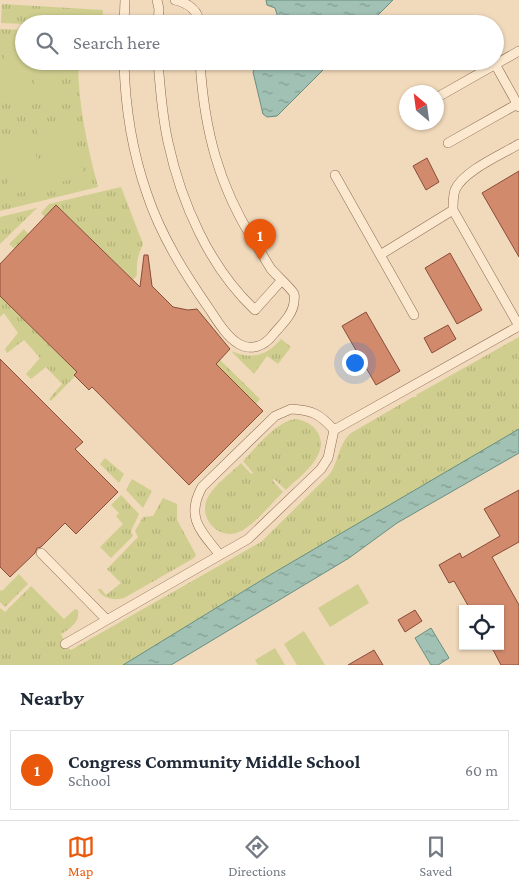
<!DOCTYPE html>
<style>
:root{--surface:#fff;--page:#f2f2f3;--text:#1f2937;--muted:#747a83;--line:#e0e1e3;--accent:#ea580c}
body{margin:0;font-family:"Crimson Pro",serif;background:var(--page);color:var(--text)}
.controls{position:absolute;right:15px;bottom:15px;display:grid;overflow:hidden;border-radius:0px;box-shadow:0 1px 4px #0004}
.controls button{width:45px;height:45px;display:grid;place-items:center;padding:0;border:0;border-bottom:1px solid var(--line);background:var(--surface);color:var(--text);font:25px sans-serif}
.compass{position:absolute;left:399px;top:85px;width:45px;height:45px;border-radius:50%;background:var(--surface);box-shadow:0 1px 4px #0004;rotate:331deg}
.you{position:absolute;left:354px;top:362px;width:18px;height:18px;margin:-12px;border:4px solid #fff;border-radius:50%;background:#1a73e8;box-shadow:0 0 0 8px #1a73e833}
.badge{display:grid;place-items:center;width:32px;height:32px;border-radius:50%;background:var(--accent);color:#fff;font-size:16px;font-weight:700}
.pin{position:absolute;translate:-50% -41px;filter:drop-shadow(0 1px 2px #0008)}
.pin::after{content:'';position:absolute;top:26px;width:18px;height:15px;background:inherit;clip-path:polygon(0 0,100% 0,50% 100%)}
.list{margin:0;padding:0;list-style:none}
h2{display:flex;justify-content:space-between;align-items:center;height:65px;margin:0;padding:0 20px;font-size:21px}
h2 small{font-size:16px;font-weight:400;color:var(--muted)}
.list li{display:grid;grid-template-columns:32px 1fr auto;gap:15px;align-items:center;box-sizing:border-box;height:80px;margin:0 10px 10px;padding:0 10px;border:1px solid var(--line);border-radius:0px}
.list b{display:block;font-size:19px;white-space:nowrap}
.list p{margin:0;font-size:16px;white-space:nowrap;color:var(--muted)}
.list em{font-size:16px;font-style:normal;color:var(--muted)}
.icon{flex:none;width:28px;height:28px;fill:none;stroke:currentColor;stroke-width:2;stroke-linecap:round;stroke-linejoin:round}
.map{position:relative;flex:none;width:519px;height:665px;overflow:hidden}
.search{position:absolute;background:var(--surface);box-shadow:0 1px 4px #0004;left:15px;right:15px;top:15px;height:55px;display:flex;align-items:center;gap:12px;box-sizing:border-box;padding:0 18px;border-radius:28px;color:var(--muted);font-size:19px}
.sheet{height:155px;background:var(--surface)}
nav{display:flex;justify-content:space-around;align-items:center;box-sizing:border-box;height:70px;border-top:1px solid var(--line);background:var(--surface);font-size:14px;color:var(--muted)}
nav a{display:grid;justify-items:center;gap:2px}
nav .on{color:var(--accent)}
.map>svg:first-child{display:block}
</style>
<div class="map">
<svg width="519" height="665" viewBox="0 0 519 665">
<defs>
<pattern id="grass-tufts" width="24" height="20" patternUnits="userSpaceOnUse" patternTransform="scale(1.25)"><rect width="24" height="20" fill="#cfce8e"/><path d="M3 7l-1-3M5 7V3M7 7l1-3M15 17l-1-3M17 17v-4M19 17l1-3" fill="none" stroke="#b2b17a"/></pattern>
<pattern id="water-ripples" width="26" height="14" patternUnits="userSpaceOnUse" patternTransform="scale(1.25)"><rect width="26" height="14" fill="#a0c1b3"/><path d="M2 4q2-2 4 0t4 0M15 11q2-2 4 0t4 0" fill="none" stroke="#839d91"/></pattern>
</defs>
<rect width="100%" height="100%" fill="#f1d9bb"/>
<!-- grass -->
<path fill="url(#grass-tufts)" d="M2 4 103 10 102 24H24L1 23Z
M0 29 24 30V61H78C78 104 87 145 98 187L0 211Z
M121 187 143 244C138 255 136 263 137 275L133 280 57 206 45 217 41 213 49 204Z
M37 208 0 244V217Z
M24 229 29 235 15 249 9 244Z
M0 296 77 372 74 375 75 376 51 401 49 399 62 384 46 367 31 379 26 374 40 358 24 340 7 353 5 349 18 333 4 313 0 317Z
M179 327 206 343 223 363 260 399 255 405 248 396Z
M519 337V429L506 438 270 575 123 665H0V608L5 612 31 586 64 619 75 609 78 610C80 622 70 629 61 634L68 648 71 650 261 542 329 475C339 462 338 444 351 433L413 397H417L416 395Z
M281 339 291 347 278 364 267 356 254 374 231 351C251 360 267 356 281 339Z
M296 419C305 421 313 424 318 433 330 456 300 476 286 490L274 479 272 480 283 492C270 505 257 522 241 531 221 542 198 520 207 499 213 486 230 474 241 463L251 474 253 473 243 461C256 448 276 421 296 419Z
M105 458 124 474 119 483 100 464Z
M132 479 152 491 143 508 126 490Z
M121 495 139 514 131 531 133 536 111 558 100 547 123 524 116 516 119 513 111 505Z
M163 498 177 504V520L196 555 194 558 124 598C114 601 101 598 98 589H101L106 595 121 583 107 569 138 537 135 531 143 517 153 516Z
M19 574 28 584 5 607 0 602V590L2 591Z"/>
<!-- garden -->
<path fill="#cfce8e" d="M5 44 24 45V61H28L26 98 1 96Z
M36 61H61L58 100 34 98Z
M69 121 84 176 50 185 36 129Z
M30 131 44 186 11 195 0 153V138Z
M358 584 369 603 330 627 318 608Z
M304 631 325 665H297L284 644Z
M275 648 285 665H258L255 660Z"/>
<!-- water -->
<path fill="url(#water-ripples)" stroke="#678f80" d="M266 0H393L369 24H280L275 8 267 5Z
M269 61H332L277 116 267 117 263 114 253 72 255 67Z
M519 429V453L397 523 349 558 171 665H123L270 575Z
M431 628 449 658 438 665H431L415 638Z"/>
<!-- building -->
<path fill="#d28a6d" stroke="#8a4d38" d="M427 158 439 182 426 190 413 166Z
M519 171V257L482 193Z
M56 205 140 287 144 255H148L152 286 173 307 188 310 197 309 230 349 216 364 263 411 189 485 92 387 89 390 74 375 77 372 0 296V264Z
M450 253 482 310 457 324 425 268Z
M366 312 400 371 376 385 342 326Z
M448 325 456 339 432 353 424 338Z
M0 359 83 442 75 449 118 492 76 534 65 523 41 547 37 548 35 553 10 577 0 567Z
M519 490V542L492 557 519 605V665H501L491 646H500V609H470L454 581 449 583 439 565 460 553 462 558 500 536 484 509Z
M415 610 422 621 405 632 398 620Z
M374 650 383 665H348Z"/>
<g fill="none" stroke-linecap="round" stroke-linejoin="round">
<defs>
<path id="lane" d="M157 0 159 9 158 24
M175 0C188 3 198 10 200 24
M124 24 125 0
M124 61C125 107 132 151 147 194 161 236 185 274 210 310 218 322 227 337 239 344 251 351 264 346 272 336 280 326 293 315 294 302 294 299 295 296 294 294 292 289 276 275 271 269 266 261 262 254 257 246 219 188 204 130 200 61
M158 61C160 88 162 115 168 142 181 202 209 267 255 310L281 281
M495 64 519 107
M436 98 519 51
M448 143 519 103
M335 175 414 315
M453 210C453 203 453 196 455 190 463 171 501 155 519 144
M380 255 453 210 519 326
M291 409C312 410 320 414 334 430L328 458 321 469 248 539 220 555C201 531 185 518 202 487L275 416Z
M334 430 519 326
M41 553 107 620
M65 644 220 555"/>
</defs>
<!-- lane casing -->
<use href="#lane" stroke="#896954" stroke-width="10"/>
<!-- lane -->
<use href="#lane" stroke="#fbe8ce" stroke-width="9"/>
</g>
</svg>
<div class="controls">
<button><svg class="icon" aria-label="locate" viewBox="0 0 24 24"><circle cx="12" cy="12" r="6"/><path d="M12 2v4M12 18v4M2 12h4M18 12h4"/></svg></button>
</div>
<svg class="compass" viewBox="-18 -18 36 36"><path d="M0-13l5 13h-10z" fill="#e53935"/><path d="M0 13l5-13h-10z" fill="#747a83"/></svg>
<div class="you"></div>
<div class="pin badge" style="left:260px;top:260px">1</div>
<div class="search"><svg class="icon" aria-label="search" viewBox="0 0 24 24"><circle cx="10" cy="10" r="6"/><path d="M15 15l6 6"/></svg>Search here</div>
</div>
<section class="sheet">
<h2>Nearby<small></small></h2>
<ul class="list">
<li><span class="badge">1</span><div><b>Congress Community Middle School</b><p>School</p></div><em>60 m</em></li>
</ul>
</section>
<nav>
<a class="on"><svg class="icon" aria-label="map" viewBox="0 0 24 24"><path d="M3 6l6-2 6 2 6-2v14l-6 2-6-2-6 2zM9 4v14M15 6v14"/></svg>Map</a>
<a><svg class="icon" aria-label="directions" viewBox="0 0 24 24"><path d="M12 3l9 9-9 9-9-9zM9 14v-3h6M13 9l2 2-2 2"/></svg>Directions</a>
<a><svg class="icon" aria-label="saved" viewBox="0 0 24 24"><path d="M7 4h10v16l-5-4-5 4z"/></svg>Saved</a>
</nav>
